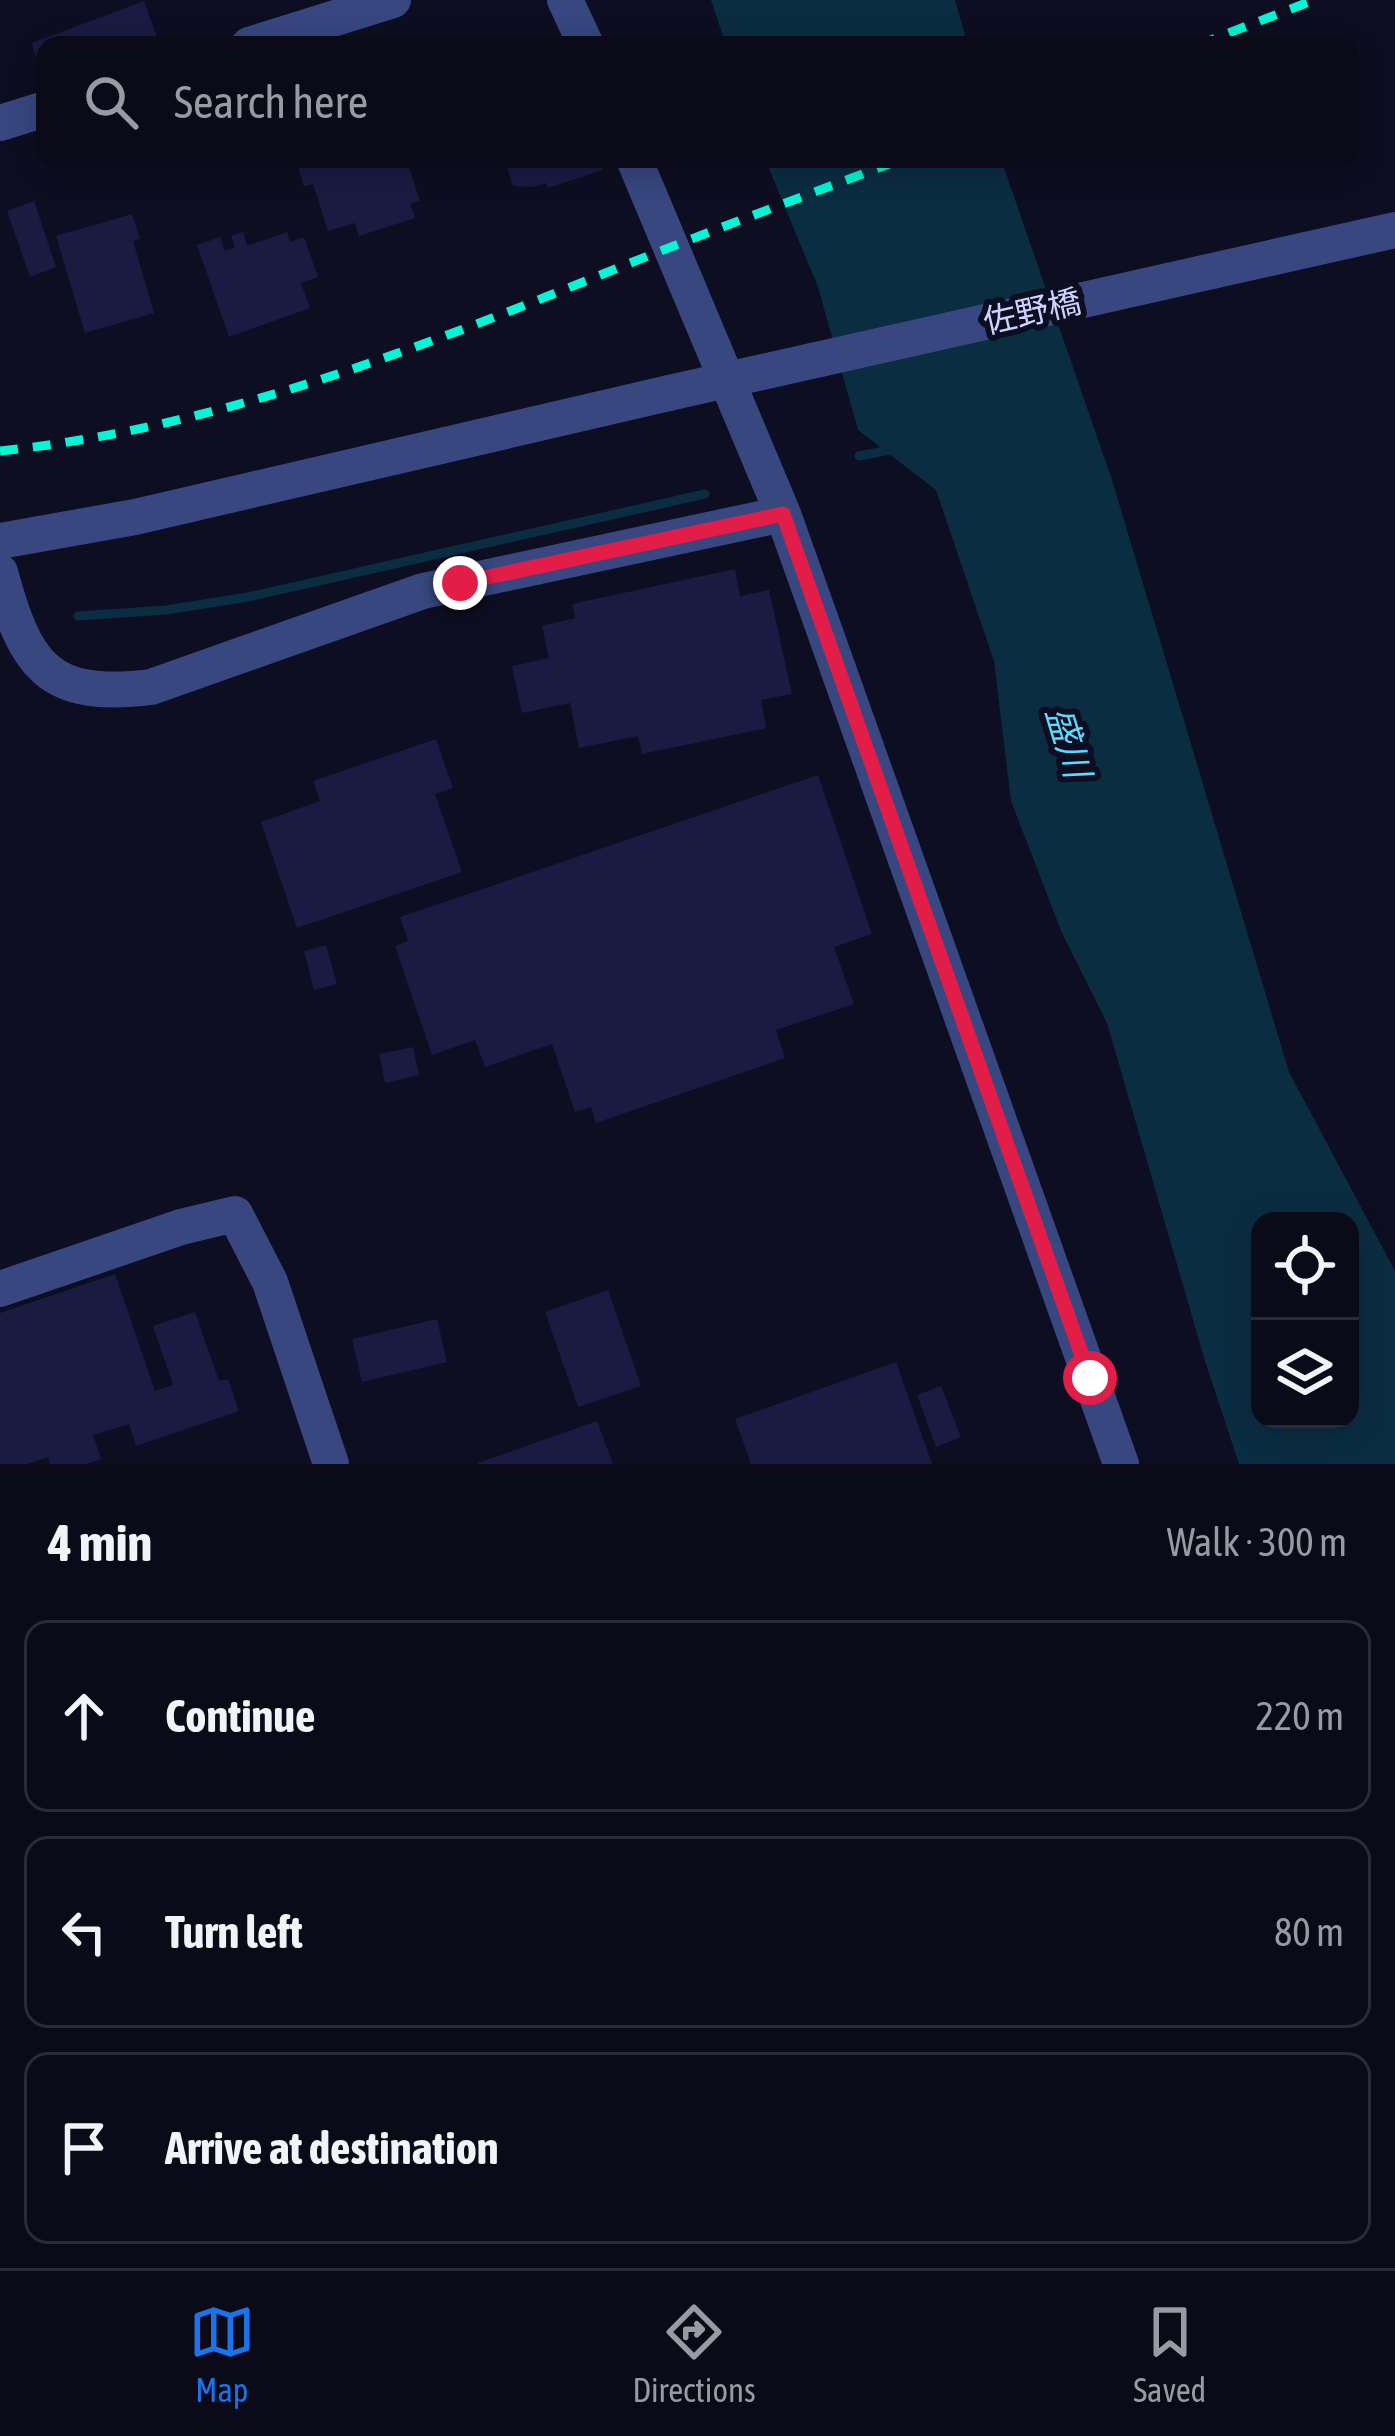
<!DOCTYPE html>
<meta charset="utf-8">
<style>
:root{--surface:#0a0a19;--page:#131322;--text:#f1f3f6;--muted:#999aa2;--line:#2a2b38;--accent:#1a73e8}
body{margin:0;font-family:"Asap Condensed","Noto Sans JP",sans-serif;background:var(--page);color:var(--text)}
.controls{position:absolute;right:36px;bottom:36px;display:grid;overflow:hidden;border-radius:24px;box-shadow:0 6px 30px #0003}
.controls button{width:108px;height:108px;display:grid;place-items:center;padding:0;border:0;border-bottom:3px solid var(--line);background:var(--surface);color:var(--text);font:60px sans-serif}
.stop{position:absolute;width:36px;height:36px;margin:-27px;border:9px solid #e11d48;border-radius:50%;background:#fff}
.stop.end{background:#e11d48;border-color:#fff;box-shadow:0 3px 12px #0008}
.list{margin:0;padding:0;list-style:none}
h2{display:flex;justify-content:space-between;align-items:center;height:156px;margin:0;padding:0 48px;font-size:51px}
h2 small{font-size:39px;font-weight:400;color:var(--muted)}
.list li{display:grid;grid-template-columns:78px 1fr auto;gap:36px;align-items:center;box-sizing:border-box;height:192px;margin:0 24px 24px;padding:0 24px;border:3px solid var(--line);border-radius:24px}
.list b{display:block;font-size:45px;white-space:nowrap}
.list em{font-size:39px;font-style:normal;color:var(--muted)}
.icon{flex:none;width:66px;height:66px;fill:none;stroke:currentColor;stroke-width:2;stroke-linecap:round;stroke-linejoin:round}
.map{position:relative;flex:none;width:1395px;height:1464px;overflow:hidden}
.search{position:absolute;background:var(--surface);box-shadow:0 6px 30px #0003;left:36px;right:36px;top:36px;height:132px;display:flex;align-items:center;gap:30px;box-sizing:border-box;padding:0 42px;border-radius:24px;color:var(--muted);font-size:45px}
.sheet{height:804px;background:var(--surface)}
nav{display:flex;justify-content:space-around;align-items:center;box-sizing:border-box;height:168px;border-top:3px solid var(--line);background:var(--surface);font-size:33px;color:var(--muted)}
nav a{display:grid;justify-items:center;gap:6px}
nav .on{color:var(--accent)}
.map>svg:first-child{display:block}
</style>
<div class="map">
<svg width="1395" height="1464" viewBox="0 0 1395 1464">
<rect width="100%" height="100%" fill="#0d0e21"/>
<!-- water -->
<path fill="#0b2d42" fill-rule="evenodd" d="M711 0H955L968 45H726Z
M765 159H1001L1112 480 1289 1072 1395 1271V1464H1239L1205 1361 1107 1023 1062 933 1011 801 994 661 936 490 858 430 818 287ZM1260 1221H1350V1419H1260Z"/>
<g fill="none" stroke-linecap="round" stroke-linejoin="round">
<!-- stream -->
<path stroke="#0b2d42" stroke-width="9" d="M859 456 895 449
M78 616 166 610 248 597 705 494"/>
</g>
<!-- building -->
<path fill="#191b42" d="M144 1 160 45H45V72L39 68 32 43Z
M295 159H406L420 201 410 204 415 218 359 236 355 223 328 231 313 184 304 186Z
M504 159H599L603 170 548 188 546 183 533 187 513 186Z
M34 201 56 267 30 277 7 211Z
M132 214 140 239 133 241 154 313 85 333 56 236Z
M243 232 247 246 287 232 290 242 304 237 318 277 301 283 310 308 229 337 197 245 220 237 225 251 235 247 231 236Z
M735 569 740 596 769 590 792 694 761 700 766 728 642 754 638 736 579 748 570 703 522 713 512 666 549 658 542 626 575 618 572 604Z
M436 739 453 788 435 794 462 872 297 928 261 822 320 801 313 781Z
M818 775 872 934 834 947 854 1004 776 1030 785 1058 596 1123 591 1107 575 1112 552 1044 485 1067 475 1040 432 1055 395 946 408 941 400 917Z
M326 945 337 984 314 990 304 951Z
M413 1047 419 1075 385 1083 379 1054Z
M115 1274 155 1391 173 1385 153 1326 195 1312 219 1381 228 1379 239 1411 136 1446 129 1424 93 1435 101 1459 86 1464H50L48 1457 27 1464H0V1313Z
M608 1290 641 1386 578 1407 545 1312Z
M437 1319 447 1362 362 1382 352 1339Z
M896 1362 932 1464H751L735 1419Z
M941 1386 961 1437 936 1447 917 1395Z
M597 1421 613 1464H478V1463Z"/>
<g fill="none" stroke-linecap="round" stroke-linejoin="round">
<!-- minor -->
<path stroke="#384780" stroke-width="36" d="M565 0 586 45
M249 45 393 0
M0 123 45 109
M634 159 783 514 1121 1464
M0 541 135 517 669 393
M0 572C25 665 47 700 151 687L423 591 783 514
M0 1289 181 1227 235 1214 270 1282 331 1464"/>
<!-- rail -->
<path stroke="#01f7d5" stroke-width="9" stroke-dasharray="18 15" stroke-linecap="butt" d="M1198 45 1314 0
M0 451C211 429 407 353 603 274 702 234 802 197 902 159"/>
<!-- minor-bridge -->
<path stroke="#384780" stroke-width="36" d="M669 393 1395 230"/>
</g>
<g fill="none" stroke-linecap="round" stroke-linejoin="round">
<!-- route -->
<path stroke="#e11d48" stroke-width="15" d="M460 583 783 514 1090 1378"/>
</g>
<g text-anchor="middle" stroke-width="12" stroke-linejoin="round" paint-order="stroke">
<!-- street labels -->
<g font-size="33" fill="#cdd3ff" stroke="#0d0e21">
<text transform="translate(1032 311) rotate(-13)" y="12">佐野橋</text>
</g>
<!-- water labels -->
<g font-size="36" font-style="italic" fill="#5cdafe" stroke="#0d0e21">
<text transform="translate(1069 742) rotate(73)" y="13">盛川</text>
</g>
</g>
</svg>
<div class="controls">
<button><svg class="icon" aria-label="locate" viewBox="0 0 24 24"><circle cx="12" cy="12" r="6"/><path d="M12 2v4M12 18v4M2 12h4M18 12h4"/></svg></button>
<button><svg class="icon" aria-label="layers" viewBox="0 0 24 24"><path d="M12 4l9 5-9 5-9-5zM3 14l9 5 9-5"/></svg></button>
</div>
<div class="stop" style="left:1090px;top:1378px"></div>
<div class="stop end" style="left:460px;top:583px"></div>
<div class="search"><svg class="icon" aria-label="search" viewBox="0 0 24 24"><circle cx="10" cy="10" r="6"/><path d="M15 15l6 6"/></svg>Search here</div>
</div>
<section class="sheet">
<h2>4 min<small>Walk · 300 m</small></h2>
<ul class="list">
<li><svg class="icon" aria-label="ahead" viewBox="0 0 24 24"><path d="M12 20V5M6 11l6-6 6 6"/></svg><div><b>Continue</b></div><em>220 m</em></li>
<li><svg class="icon" aria-label="left" viewBox="0 0 24 24"><path d="M17 20v-9H6M10 6l-5 5 5 5"/></svg><div><b>Turn left</b></div><em>80 m</em></li>
<li><svg class="icon" aria-label="arrive" viewBox="0 0 24 24"><path d="M6 21V4h12l-3 4 3 4H6"/></svg><div><b>Arrive at destination</b></div></li>
</ul>
</section>
<nav>
<a class="on"><svg class="icon" aria-label="map" viewBox="0 0 24 24"><path d="M3 6l6-2 6 2 6-2v14l-6 2-6-2-6 2zM9 4v14M15 6v14"/></svg>Map</a>
<a><svg class="icon" aria-label="directions" viewBox="0 0 24 24"><path d="M12 3l9 9-9 9-9-9zM9 14v-3h6M13 9l2 2-2 2"/></svg>Directions</a>
<a><svg class="icon" aria-label="saved" viewBox="0 0 24 24"><path d="M7 4h10v16l-5-4-5 4z"/></svg>Saved</a>
</nav>
